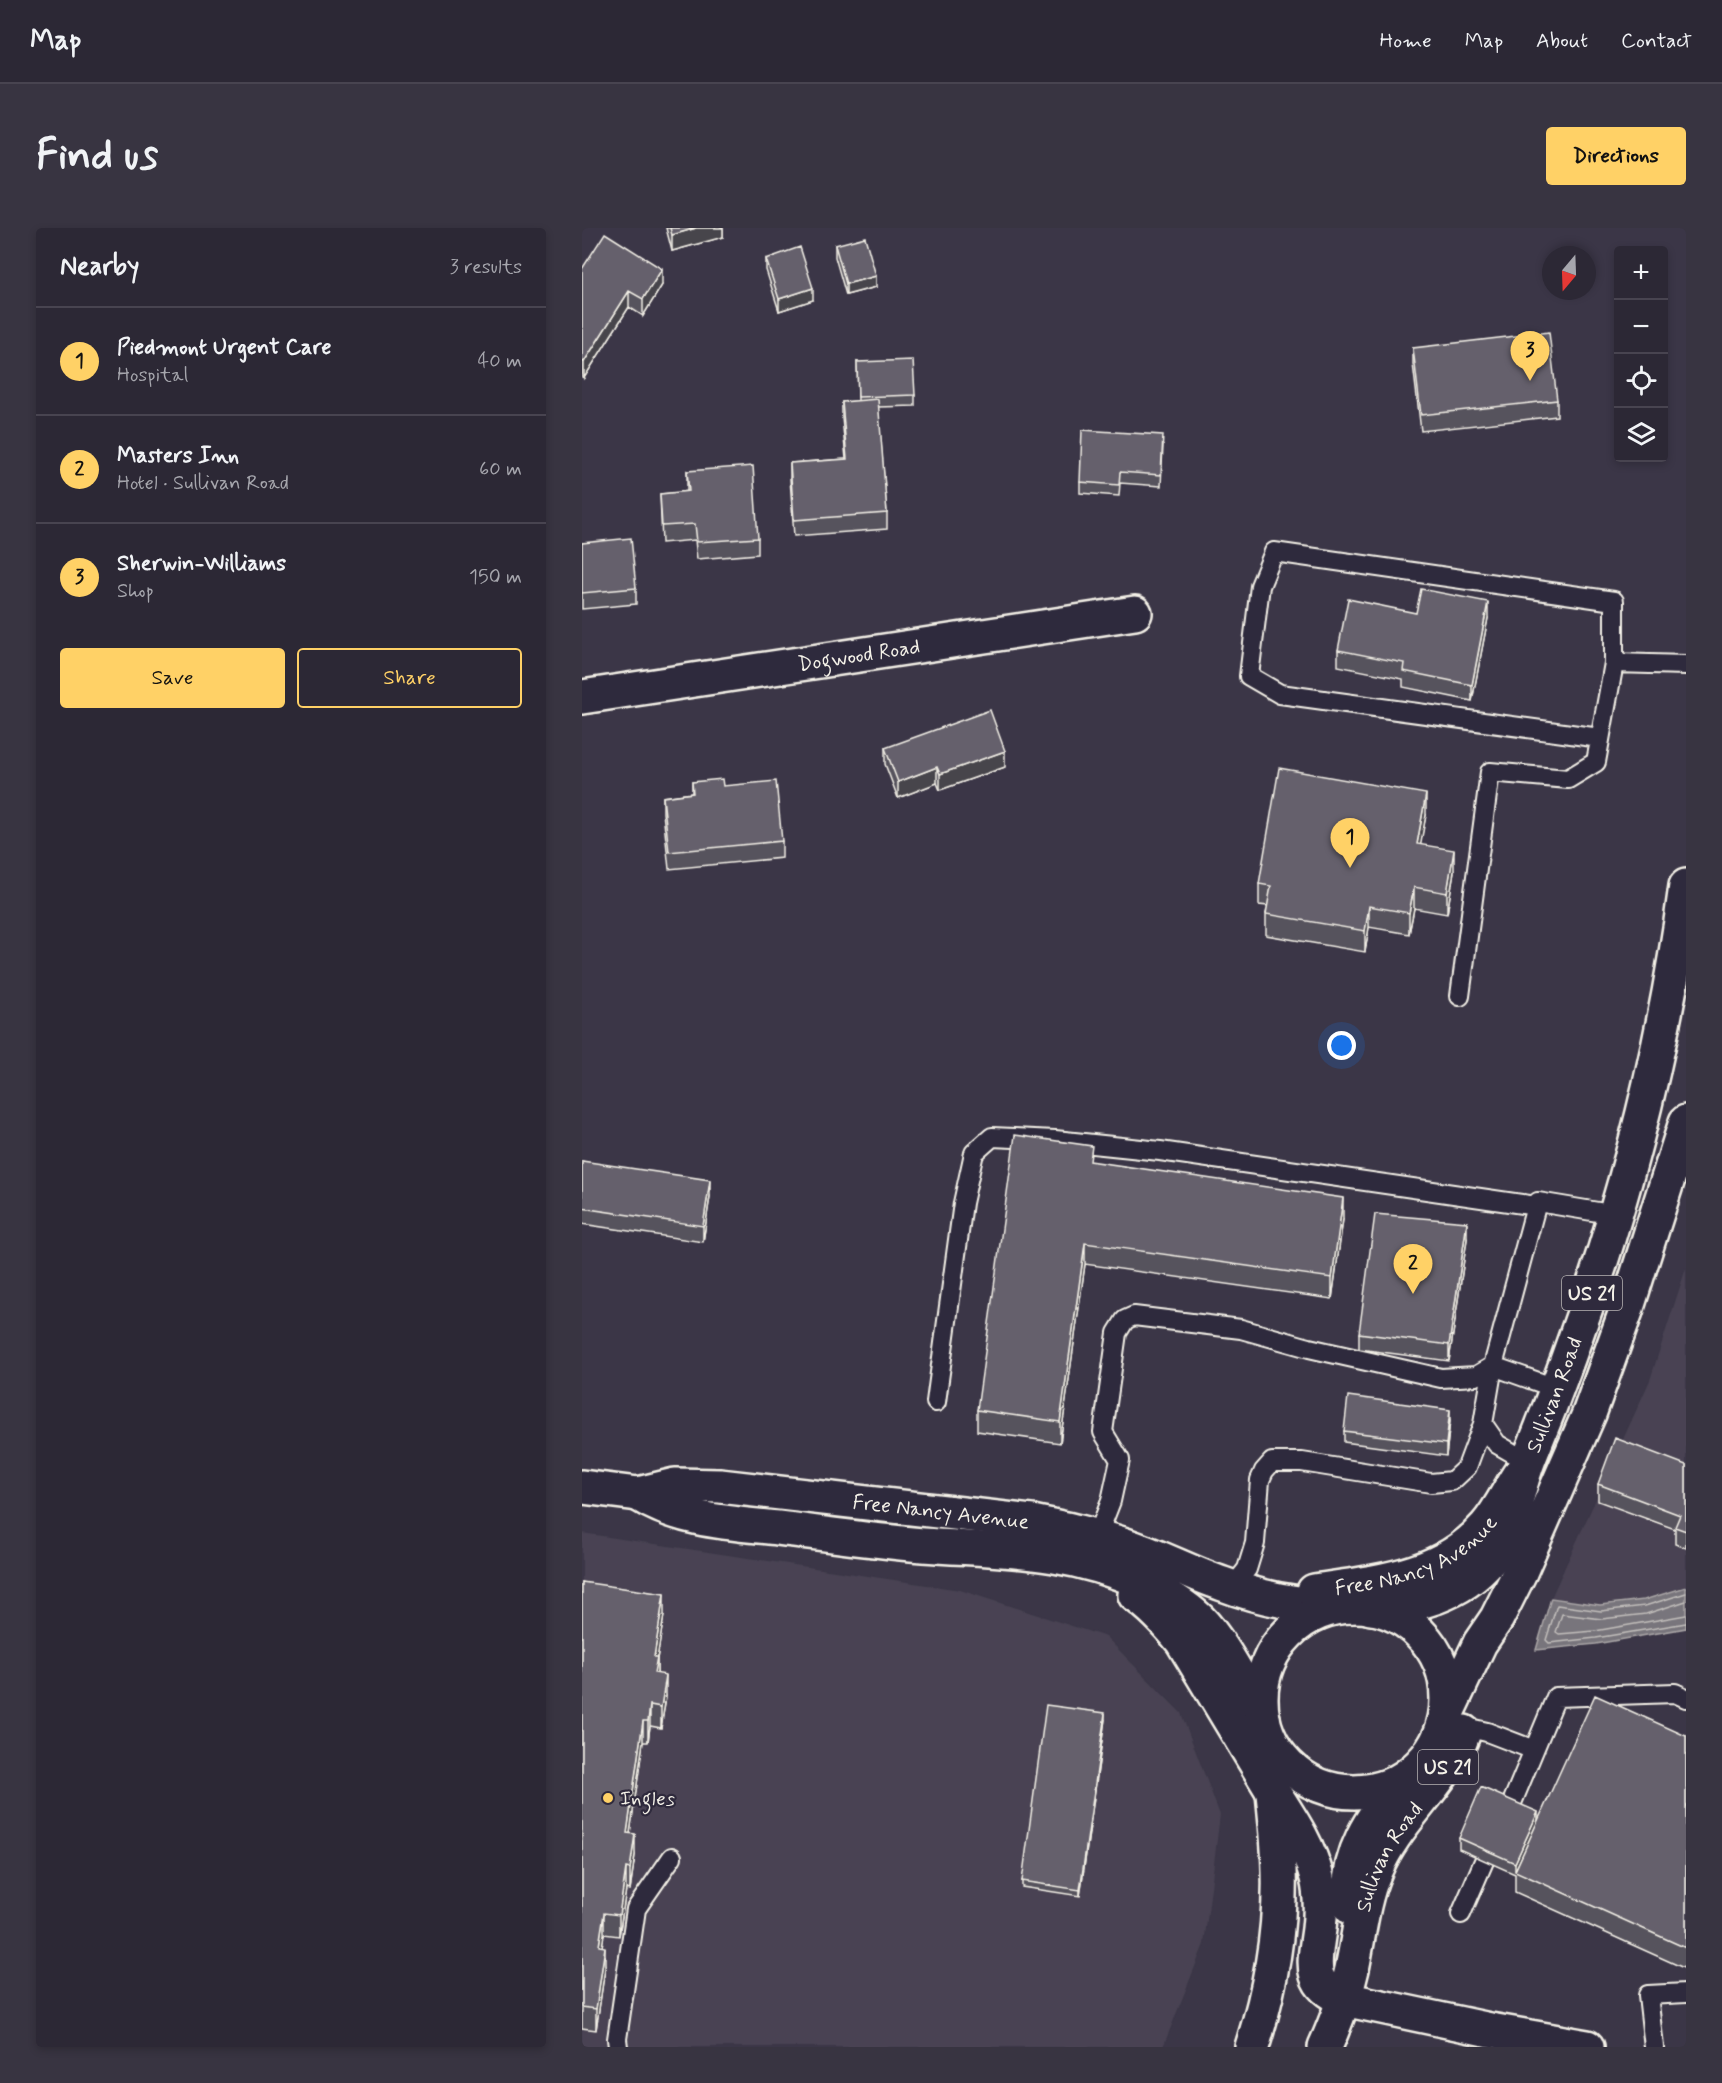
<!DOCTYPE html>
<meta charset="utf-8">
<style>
:root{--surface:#2c2835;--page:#383441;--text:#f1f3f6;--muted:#a6a6ad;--line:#484450;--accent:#ffd166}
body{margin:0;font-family:Mynerve,sans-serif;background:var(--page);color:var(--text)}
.controls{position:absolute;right:18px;top:18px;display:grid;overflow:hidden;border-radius:6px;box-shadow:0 3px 9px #0003}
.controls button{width:54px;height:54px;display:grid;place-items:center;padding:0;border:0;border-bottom:2px solid var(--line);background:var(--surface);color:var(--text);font:30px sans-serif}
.compass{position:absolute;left:960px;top:18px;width:54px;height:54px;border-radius:50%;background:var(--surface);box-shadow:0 3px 9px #0003;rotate:199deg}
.you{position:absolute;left:760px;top:818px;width:21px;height:21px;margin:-15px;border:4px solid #fff;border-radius:50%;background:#1a73e8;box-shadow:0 0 0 9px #1a73e833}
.badge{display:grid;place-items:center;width:39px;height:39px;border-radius:50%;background:var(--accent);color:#111;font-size:20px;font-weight:700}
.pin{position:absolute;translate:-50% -50px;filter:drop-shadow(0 2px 3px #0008)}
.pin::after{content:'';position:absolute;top:32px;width:21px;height:18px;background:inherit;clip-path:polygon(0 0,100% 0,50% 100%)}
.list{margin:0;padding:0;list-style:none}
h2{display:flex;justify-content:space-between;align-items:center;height:78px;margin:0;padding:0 24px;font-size:26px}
h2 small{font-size:20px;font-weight:400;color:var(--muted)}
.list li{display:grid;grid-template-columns:39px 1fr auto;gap:18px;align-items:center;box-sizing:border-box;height:108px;padding:0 24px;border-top:2px solid var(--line)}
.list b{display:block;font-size:22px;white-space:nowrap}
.list p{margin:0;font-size:20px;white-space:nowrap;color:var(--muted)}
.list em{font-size:20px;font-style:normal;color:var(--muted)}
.actions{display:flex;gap:12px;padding:18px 24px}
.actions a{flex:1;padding:14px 0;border:2px solid var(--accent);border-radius:6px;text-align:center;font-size:21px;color:var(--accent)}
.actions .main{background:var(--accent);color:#111}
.icon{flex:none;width:33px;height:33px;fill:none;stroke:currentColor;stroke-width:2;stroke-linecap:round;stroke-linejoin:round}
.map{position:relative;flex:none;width:1104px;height:1819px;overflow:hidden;border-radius:6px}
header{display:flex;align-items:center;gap:36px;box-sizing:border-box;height:84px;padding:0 30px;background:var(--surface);border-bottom:2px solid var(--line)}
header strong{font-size:28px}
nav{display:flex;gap:33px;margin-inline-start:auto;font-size:21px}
.intro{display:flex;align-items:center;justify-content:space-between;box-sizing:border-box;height:144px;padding:0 36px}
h1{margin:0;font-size:42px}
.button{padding:15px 27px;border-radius:6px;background:var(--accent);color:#111;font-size:21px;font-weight:700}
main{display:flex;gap:36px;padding:0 36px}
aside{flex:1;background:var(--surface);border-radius:6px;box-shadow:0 3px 9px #0003}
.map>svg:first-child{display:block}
</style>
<header>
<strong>Map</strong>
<nav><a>Home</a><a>Map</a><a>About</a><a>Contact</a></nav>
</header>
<div class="intro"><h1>Find us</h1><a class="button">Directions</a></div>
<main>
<aside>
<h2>Nearby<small>3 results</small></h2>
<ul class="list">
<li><span class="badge">1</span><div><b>Piedmont Urgent Care</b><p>Hospital</p></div><em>40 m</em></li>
<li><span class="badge">2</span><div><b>Masters Inn</b><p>Hotel · Sullivan Road</p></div><em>60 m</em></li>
<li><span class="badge">3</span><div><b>Sherwin-Williams</b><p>Shop</p></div><em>150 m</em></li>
</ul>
<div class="actions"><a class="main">Save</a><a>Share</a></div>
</aside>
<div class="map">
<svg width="1104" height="1819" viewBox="0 0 1104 1819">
<rect width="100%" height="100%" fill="#3b3647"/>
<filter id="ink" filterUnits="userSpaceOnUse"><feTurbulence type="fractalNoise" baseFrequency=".0167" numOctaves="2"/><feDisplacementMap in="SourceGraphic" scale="12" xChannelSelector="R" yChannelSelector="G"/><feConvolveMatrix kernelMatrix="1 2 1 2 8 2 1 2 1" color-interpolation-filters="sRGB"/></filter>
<g filter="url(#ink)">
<!-- built -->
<path fill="#484352" d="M1104 1040V1359L1062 1372 1018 1377 969 1370 1068 1152Z
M0 1305 378 1362 524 1409 599 1485 638 1587 622 1716 581 1819H0Z"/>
<!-- water -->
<path fill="#78747b" stroke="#aaa6a7" stroke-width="1.5" d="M1104 1359V1400L1014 1416 954 1422 969 1370 1018 1377 1062 1372Z"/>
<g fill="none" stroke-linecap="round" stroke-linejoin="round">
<!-- shore -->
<path stroke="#c2bfbc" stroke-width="1.5" d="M1104 1365 1063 1378 1019 1383 975 1377 964 1412 967 1415 1014 1410 1104 1395
M1104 1373 1064 1386 1020 1391 980 1386 974 1404 977 1406 1013 1403 1104 1387"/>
<defs>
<path id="lane" d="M1032 435 1104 437
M878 768 908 544 986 551 1014 534 1032 435V373L692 324 678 358 667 448 698 466 1018 510
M911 1138 901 1196 915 1216 946 1234
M976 1161 911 1138 954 978 956 974 1034 987
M354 1174 381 975 392 925 410 909 473 912 578 923 954 978
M515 1309 529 1273 538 1232 521 1204 535 1105 543 1092 552 1088 659 1101 727 1120 859 1150 894 1148 911 1138
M650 1360 665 1341 673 1315 678 1252 682 1243 690 1234H720L849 1255 870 1253 885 1239 901 1196
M874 1497 905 1504 952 1522
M927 1582 974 1469 1093 1465 1104 1470
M879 1686 902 1633
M36 1819 35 1811 54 1681 90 1629
M1072 1819 1066 1767 1104 1765"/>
<g id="street">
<path id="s1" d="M0 469 553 385"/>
<path id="s2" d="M0 1259 56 1266 93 1257 138 1258 450 1294C485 1301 519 1308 552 1320 583 1331 611 1346 641 1356 683 1372 727 1379 771 1378"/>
<path d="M56 1266C98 1293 148 1295 196 1300 245 1306 293 1313 341 1317 421 1323 484 1320 559 1354 580 1364 600 1375 617 1391 641 1415 663 1461 681 1490"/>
<path id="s3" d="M732 1363C795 1354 860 1349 904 1298 917 1283 925 1265 936 1248"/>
<path d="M553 1367C572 1380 586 1396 600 1413L690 1562"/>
</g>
<path id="secondary" d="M762 1771 908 1802 1005 1819"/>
<g id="primary">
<circle cx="772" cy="1471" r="93"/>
<path id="s4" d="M789 1380C832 1380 880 1366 908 1332 931 1302 934 1264 947 1231 1023 1046 1078 855 1104 658"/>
<path d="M864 1487 898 1415 915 1390 939 1342 1007 1186 1044 1083 1104 894"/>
<path d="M696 1571C712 1596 728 1621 735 1650 739 1667 739 1684 737 1701 733 1733 724 1757 762 1771"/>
<path d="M769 1680C761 1628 790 1586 824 1550"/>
<path d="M670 1819C688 1762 699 1702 697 1642 696 1598 689 1553 685 1509"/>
<path id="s5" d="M743 1819C754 1794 764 1768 770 1741 777 1708 780 1673 793 1643 814 1591 863 1557 882 1504"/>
</g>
</defs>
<!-- lane casing -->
<use href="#lane" stroke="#f4f1e8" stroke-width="22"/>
<!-- street casing -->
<use href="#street" stroke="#f4f1e8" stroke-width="38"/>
<!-- secondary casing -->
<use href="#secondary" stroke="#f4f1e8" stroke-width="38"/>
<!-- primary casing -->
<use href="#primary" stroke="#f4f1e8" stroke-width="38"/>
<!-- lane -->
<use href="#lane" stroke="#2f2a3d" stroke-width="18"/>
<!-- street -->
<use href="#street" stroke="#2f2a3d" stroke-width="33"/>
<!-- secondary -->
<use href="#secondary" stroke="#2f2a3d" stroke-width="33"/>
<!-- primary -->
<use href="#primary" stroke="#2f2a3d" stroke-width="33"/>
</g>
<!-- wall -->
<path fill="#57535d" stroke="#f4f1e8" stroke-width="1.5" d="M84 0H141V9L90 23Z
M253 17 294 59 264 67 253 29Z
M184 31 231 72 197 83 184 42Z
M0 41 80 57 61 88 47 79 2 150 0 149Z
M831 120 975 172V188L839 203 831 136Z
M275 134 333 167V178L296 179 305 285V301L212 308 208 251V235L264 231 260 190V174L276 173Z
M581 218 579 258 538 255 537 268 498 265V254Z
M105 243 176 310V326L115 331 113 312 80 315 78 266 105 264Z
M0 315 54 360V376L0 381Z
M834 385 906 390 890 473 821 459V451L756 438V422Z
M303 520 423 539 358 562 355 555 316 570 303 536Z
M110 554 141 558 200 613V630L87 641 81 585V569L110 565Z
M844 587 838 616 872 643 865 686 832 680 827 706 787 699 783 724 684 707V686L686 678 677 677V656Z
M0 933 128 968 121 1014 0 996Z
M510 934 761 991 750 1071 503 1036 478 1215 395 1203V1182Z
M885 1011 867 1133 777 1121V1105Z
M868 1193 864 1228 762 1214V1203Z
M1104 1237V1320L1093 1316V1301L1016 1273V1256Z
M0 1354 82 1387 75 1431V1446L84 1468 79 1500 68 1498 66 1514H61L48 1605 53 1627 48 1662 44 1661 37 1708 22 1706 20 1718 23 1740 14 1802 0 1800Z
M523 1491 498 1668 440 1659V1653Z
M1104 1508V1741L933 1664V1646L877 1621V1610L956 1593Z"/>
<!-- shaded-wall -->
<path fill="#47444c" stroke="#f4f1e8" stroke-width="1.5" d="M114 0H141V9L90 23V7Z
M80 41V57L61 88V71Z
M294 48V59L264 67V56Z
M231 60V72L197 83V71Z
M47 63V79L2 150V134Z
M906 374V390L890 473V457Z
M423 523V539L358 562V546Z
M355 539V555L316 570V554Z
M844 566V587L835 637V616Z
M872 622V643L865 686V665Z
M832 659V680L827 706V685Z
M787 678V699L783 724V703Z
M128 952V968L121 1014V998Z
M761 970V991L750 1071V1050Z
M885 994V1011L867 1133V1117Z
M503 1015V1036L478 1215V1194Z
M868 1182V1193L864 1228V1216Z
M82 1366V1387L75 1431V1450L72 1466V1429Z
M84 1447V1468L79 1500V1479Z
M68 1477V1498L66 1514V1493Z
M523 1485V1491L498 1668V1662Z
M61 1493V1514L45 1626V1605Z
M956 1584V1595L933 1643V1635Z
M53 1606V1627L48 1662V1641Z
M44 1640V1661L37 1708V1687Z
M22 1685V1706L17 1738V1718Z
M23 1719V1740L14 1802V1781Z"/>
<!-- building -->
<path fill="#65616c" stroke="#f4f1e8" stroke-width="1.5" d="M88 0H114L90 7Z
M23 5 80 41 61 71 47 63 2 134 0 133V41Z
M283 9 294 48 264 56 253 17Z
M218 19 231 60 197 71 184 31Z
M967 104 975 172 839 187 831 120Z
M331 132 333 167 276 169 275 134Z
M296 171 305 285 212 292 208 235 265 231 260 174Z
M500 202 581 207 579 247 538 244 537 257 498 254Z
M171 238 176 310 115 314 113 296 80 298 78 266 107 263 105 243Z
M49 310 54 360 0 365V315Z
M839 361 906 374 890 457 821 443 822 435 756 422 766 371 834 385Z
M408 482 423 523 358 546 355 539 316 554 303 520Z
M697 540 844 566 835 616 872 622 865 665 832 659 827 685 787 678 783 703 684 686 689 658 677 656Z
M140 551 141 558 194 553 200 613 87 624 81 569 111 565 110 554Z
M433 907 510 918 508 933 761 970 750 1050 503 1015 478 1194 395 1182Z
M0 933 128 952 121 998 0 980Z
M793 986 885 994 867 1117 777 1105Z
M766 1168 868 1182 864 1216 762 1203Z
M1033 1210 1104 1237V1303L1093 1299 1098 1287 1016 1256Z
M0 1354 82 1366 72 1429H75L72 1445 84 1447 79 1479 68 1477 66 1493H61L45 1605 53 1606 48 1641 44 1640 37 1687 22 1685 17 1718 23 1719 14 1781 0 1779Z
M1013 1467 1104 1508V1720L933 1643Z
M464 1477 523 1485 498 1662 440 1653Z
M899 1559 956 1584 933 1635 877 1610Z"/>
</g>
<!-- markers -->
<circle fill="#ffd166" stroke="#2f2a3d" stroke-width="2" cx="26" cy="1570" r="6"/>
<g text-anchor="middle" stroke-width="4.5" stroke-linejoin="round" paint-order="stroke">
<!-- shield labels -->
<g fill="#2f2a3d" stroke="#b9b5b5" stroke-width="1.5">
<rect x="980" y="1048" width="60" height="34" rx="4.5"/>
<rect x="836" y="1522" width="60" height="34" rx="4.5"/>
</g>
<g font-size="20" font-weight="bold" fill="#f4f1e8">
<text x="1010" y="1072">US 21</text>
<text x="866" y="1546">US 21</text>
</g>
<!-- street labels -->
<g font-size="21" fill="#f4f1e8" stroke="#2f2a3d">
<text dy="7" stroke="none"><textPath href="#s1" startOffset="280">Dogwood Road</textPath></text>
<text dy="7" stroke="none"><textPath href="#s4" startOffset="310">Sullivan Road</textPath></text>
<text dy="7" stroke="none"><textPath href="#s2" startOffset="362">Free Nancy Avenue</textPath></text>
<text dy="7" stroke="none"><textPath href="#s3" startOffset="110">Free Nancy Avenue</textPath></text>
<text dy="7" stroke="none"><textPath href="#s5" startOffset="202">Sullivan Road</textPath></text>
</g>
<!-- poi labels -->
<g font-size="21" fill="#f4f1e8" stroke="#2f2a3d" text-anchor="start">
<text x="38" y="1577">Ingles</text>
</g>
</g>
</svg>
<div class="controls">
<button>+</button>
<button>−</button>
<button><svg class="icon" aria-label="locate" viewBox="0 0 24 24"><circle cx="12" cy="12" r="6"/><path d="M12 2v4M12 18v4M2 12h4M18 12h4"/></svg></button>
<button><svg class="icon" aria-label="layers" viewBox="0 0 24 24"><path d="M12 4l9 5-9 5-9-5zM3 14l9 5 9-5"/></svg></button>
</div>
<svg class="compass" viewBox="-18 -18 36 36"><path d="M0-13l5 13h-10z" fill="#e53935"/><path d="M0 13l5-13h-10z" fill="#a6a6ad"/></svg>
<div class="you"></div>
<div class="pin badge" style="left:768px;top:640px">1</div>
<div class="pin badge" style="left:831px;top:1066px">2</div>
<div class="pin badge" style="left:948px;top:153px">3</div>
</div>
</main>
